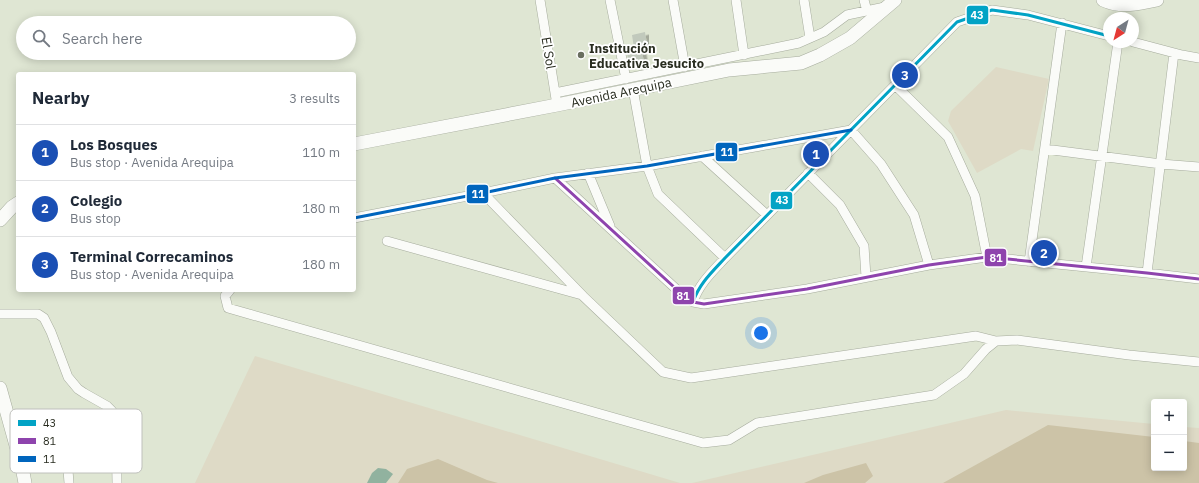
<!DOCTYPE html>
<meta charset="utf-8">
<style>
:root{--surface:#fff;--page:#f6f6f7;--text:#1f2937;--muted:#747a83;--line:#e0e1e3;--accent:#696e5f}
body{margin:0;font-family:"IBM Plex Sans",sans-serif;background:var(--page);color:var(--text)}
.controls{position:absolute;right:12px;bottom:12px;display:grid;overflow:hidden;border-radius:4px;box-shadow:0 2px 10px #0003}
.controls button{width:36px;height:36px;display:grid;place-items:center;padding:0;border:0;border-bottom:1px solid var(--line);background:var(--surface);color:var(--text);font:20px sans-serif}
.compass{position:absolute;left:1103px;top:12px;width:36px;height:36px;border-radius:50%;background:var(--surface);box-shadow:0 2px 10px #0003;rotate:216deg}
.you{position:absolute;left:761px;top:333px;width:14px;height:14px;margin:-10px;border:3px solid #fff;border-radius:50%;background:#1a73e8;box-shadow:0 0 0 6px #1a73e833}
.badge{display:grid;place-items:center;width:26px;height:26px;border-radius:50%;background:var(--accent);color:#fff;font-size:13px;font-weight:700}
.pin{position:absolute;translate:-50% -50%;border:2px solid #fff;box-shadow:0 1px 4px #0006}
.list{margin:0;padding:0;list-style:none}
h2{display:flex;justify-content:space-between;align-items:center;height:52px;margin:0;padding:0 16px;font-size:17px}
h2 small{font-size:13px;font-weight:400;color:var(--muted)}
.list li{display:grid;grid-template-columns:26px 1fr auto;gap:12px;align-items:center;box-sizing:border-box;height:56px;padding:0 16px;border-top:1px solid var(--line)}
.list b{display:block;font-size:15px;white-space:nowrap}
.list p{margin:0;font-size:13px;white-space:nowrap;color:var(--muted)}
.list em{font-size:13px;font-style:normal;color:var(--muted)}
.icon{flex:none;width:22px;height:22px;fill:none;stroke:currentColor;stroke-width:2;stroke-linecap:round;stroke-linejoin:round}
.map{position:relative;flex:none;width:1199px;height:483px;overflow:hidden}
.search{position:absolute;background:var(--surface);box-shadow:0 2px 10px #0003;left:16px;top:16px;width:340px;height:44px;display:flex;align-items:center;gap:10px;box-sizing:border-box;padding:0 14px;border-radius:22px;color:var(--muted);font-size:15px}
.panel{position:absolute;background:var(--surface);box-shadow:0 2px 10px #0003;left:16px;top:72px;width:340px;height:220px;border-radius:4px}
.map>svg:first-child{display:block}
</style>
<div class="map">
<svg width="1199" height="483" viewBox="0 0 1199 483">
<defs>
<filter id="shadow"><feDropShadow dx="4.5" dy="2.5" stdDeviation="0" flood-color="#0004"/></filter>
</defs>
<rect width="100%" height="100%" fill="#dfe6d3"/>
<!-- green -->
<path fill="#dedac6" d="M996 67 1049 79 1033 151 1021 149 977 173 948 121 951 111Z
M255 356 680 483H195Z
M1006 410 1154 424V468H1184V427L1199 428V483H692Z"/>
<!-- forest -->
<path fill="#ccc3a7" d="M1048 425 1154 437V468H1184V441L1199 443V483H943Z
M438 459 487 480 498 483H398L407 469Z
M866 463 873 476 865 483H804L823 475Z"/>
<!-- water -->
<path fill="#91b29f" d="M378 468 386 469 393 474 386 483H367L372 473Z"/>
<!-- building -->
<path fill="#c1c9bc" filter="url(#shadow)" d="M645 32 647 45 641 46 644 63 629 65 627 53 638 47 634 48 632 35Z"/>
<g fill="none" stroke-linecap="round" stroke-linejoin="round">
<defs>
<path id="street" d="M540 0 556 99
M610 0 626 79
M673 0 685 67
M736 0 744 55
M804 0 810 38
M864 0 867 11
M1133 42 1182 55 1199 58
M895 85 948 137 975 196 987 257
M633 89 647 166 658 194 725 258
M555 93 799 43 824 32 847 15 885 7
M1045 149 1161 164 1199 167
M702 156 767 215
M588 173 610 226
M808 173 840 205 864 246 866 277
M555 178 686 298 693 302 704 304 807 289 929 265 987 257 1147 273 1199 279
M483 193 583 296 663 372 691 378 976 336 996 341
M354 218 483 193 555 178 647 166 851 130 881 164 914 215 929 265
M387 241 582 295
M1029 262 1062 23
M1086 267 1118 42
M1147 273 1174 53
M230 290 225 296 228 308 703 443 729 440 757 423 934 395 964 374 986 349 996 341 1017 340 1129 355 1199 362
M693 302C699 284 712 272 725 258L957 22 992 10 1028 15 1109 36
M0 314H38L44 318 51 332 68 377 78 389 84 393 107 406 112 411 116 420 117 483
M68 470 69 483"/>
<path id="secondary" d="M1103 0C1120 8 1139 4 1157 0
M354 144 557 105 729 70 801 63 820 55 850 38 895 0
M0 220 12 207 18 203
M0 388 22 467 25 483"/>
</defs>
<!-- street casing -->
<use href="#street" stroke="#a6ac9d" stroke-width="10"/>
<!-- secondary casing -->
<use href="#secondary" stroke="#a6ac9d" stroke-width="14"/>
<!-- street -->
<use href="#street" stroke="#fafbf8" stroke-width="9"/>
<!-- secondary -->
<use href="#secondary" stroke="#fafbf8" stroke-width="13"/>
<defs>
<path id="bus-1" d="M693 302C699 284 712 272 725 258L957 22 992 10 1028 15 1109 36"/>
<path id="bus-2" d="M555 178 686 298 693 302 704 304 807 289 929 265 987 257 1147 273 1199 279"/>
<path id="bus-3" d="M354 218 483 193 555 178 647 166 851 130"/>
</defs>
<!-- bus-1 casing -->
<use href="#bus-1" stroke="#fff" stroke-width="6"/>
<!-- bus-2 casing -->
<use href="#bus-2" stroke="#fff" stroke-width="6"/>
<!-- bus-3 casing -->
<use href="#bus-3" stroke="#fff" stroke-width="6"/>
<!-- bus-1 -->
<use href="#bus-1" stroke="#02a3c5" stroke-width="3"/>
<!-- bus-2 -->
<use href="#bus-2" stroke="#8e44ad" stroke-width="3"/>
<!-- bus-3 -->
<use href="#bus-3" stroke="#0065bd" stroke-width="3"/>
</g>
<!-- markers -->
<circle fill="#696e5f" stroke="#fff" stroke-width="1.5" cx="581" cy="55" r="4"/>
<g text-anchor="middle" stroke-width="3.5" stroke-linejoin="round" paint-order="stroke">
<!-- poi labels -->
<g font-size="13" font-weight="bold" fill="#292d20" stroke="#fff" text-anchor="start">
<text x="589" y="53">Institución<tspan x="589" dy="15">Educativa Jesucito</tspan></text>
</g>
<!-- street labels -->
<g font-size="13" fill="#292d20" stroke="#fff">
<text transform="translate(549 53) rotate(81)" y="5">El Sol</text>
<text transform="translate(621 92) rotate(-12)" y="5">Avenida Arequipa</text>
</g>
</g>
<!-- legend -->
<rect x="10" y="409" width="132" height="64" rx="6" fill="#fff" stroke="#bfc0bc" stroke-width="1"/>
<rect x="18" y="420" width="18" height="6" fill="#02a3c5"/>
<rect x="18" y="438" width="18" height="6" fill="#8e44ad"/>
<rect x="18" y="456" width="18" height="6" fill="#0065bd"/>
<g font-size="11" fill="#292d20">
<text x="43" y="427">43</text>
<text x="43" y="445">81</text>
<text x="43" y="463">11</text>
</g>
<g stroke="#fff" stroke-width="1.5">
<rect x="966" y="5" width="23" height="20" rx="4" fill="#02a3c5"/>
<rect x="715" y="142" width="23" height="20" rx="4" fill="#0065bd"/>
<rect x="466" y="184" width="23" height="20" rx="4" fill="#0065bd"/>
<rect x="770" y="191" width="23" height="19" rx="4" fill="#02a3c5"/>
<rect x="984" y="248" width="23" height="19" rx="4" fill="#8e44ad"/>
<rect x="672" y="286" width="23" height="19" rx="4" fill="#8e44ad"/>
</g>
<g font-size="11" text-anchor="middle" font-weight="bold" fill="#fff">
<text x="977" y="19">43</text>
<text x="727" y="156">11</text>
<text x="478" y="198">11</text>
<text x="782" y="204">43</text>
<text x="996" y="262">81</text>
<text x="683" y="300">81</text>
</g>
</svg>
<div class="controls">
<button>+</button>
<button>−</button>
</div>
<svg class="compass" viewBox="-18 -18 36 36"><path d="M0-13l5 13h-10z" fill="#e53935"/><path d="M0 13l5-13h-10z" fill="#747a83"/></svg>
<div class="you"></div>
<div class="pin badge" style="left:816px;top:154px;background:#1a4fb4">1</div>
<div class="pin badge" style="left:1044px;top:253px;background:#1a4fb4">2</div>
<div class="pin badge" style="left:905px;top:75px;background:#1a4fb4">3</div>
<div class="search"><svg class="icon" aria-label="search" viewBox="0 0 24 24"><circle cx="10" cy="10" r="6"/><path d="M15 15l6 6"/></svg>Search here</div>
<section class="panel">
<h2>Nearby<small>3 results</small></h2>
<ul class="list">
<li><span class="badge" style="background:#1a4fb4">1</span><div><b>Los Bosques</b><p>Bus stop · Avenida Arequipa</p></div><em>110 m</em></li>
<li><span class="badge" style="background:#1a4fb4">2</span><div><b>Colegio</b><p>Bus stop</p></div><em>180 m</em></li>
<li><span class="badge" style="background:#1a4fb4">3</span><div><b>Terminal Correcaminos</b><p>Bus stop · Avenida Arequipa</p></div><em>180 m</em></li>
</ul>
</section>
</div>
